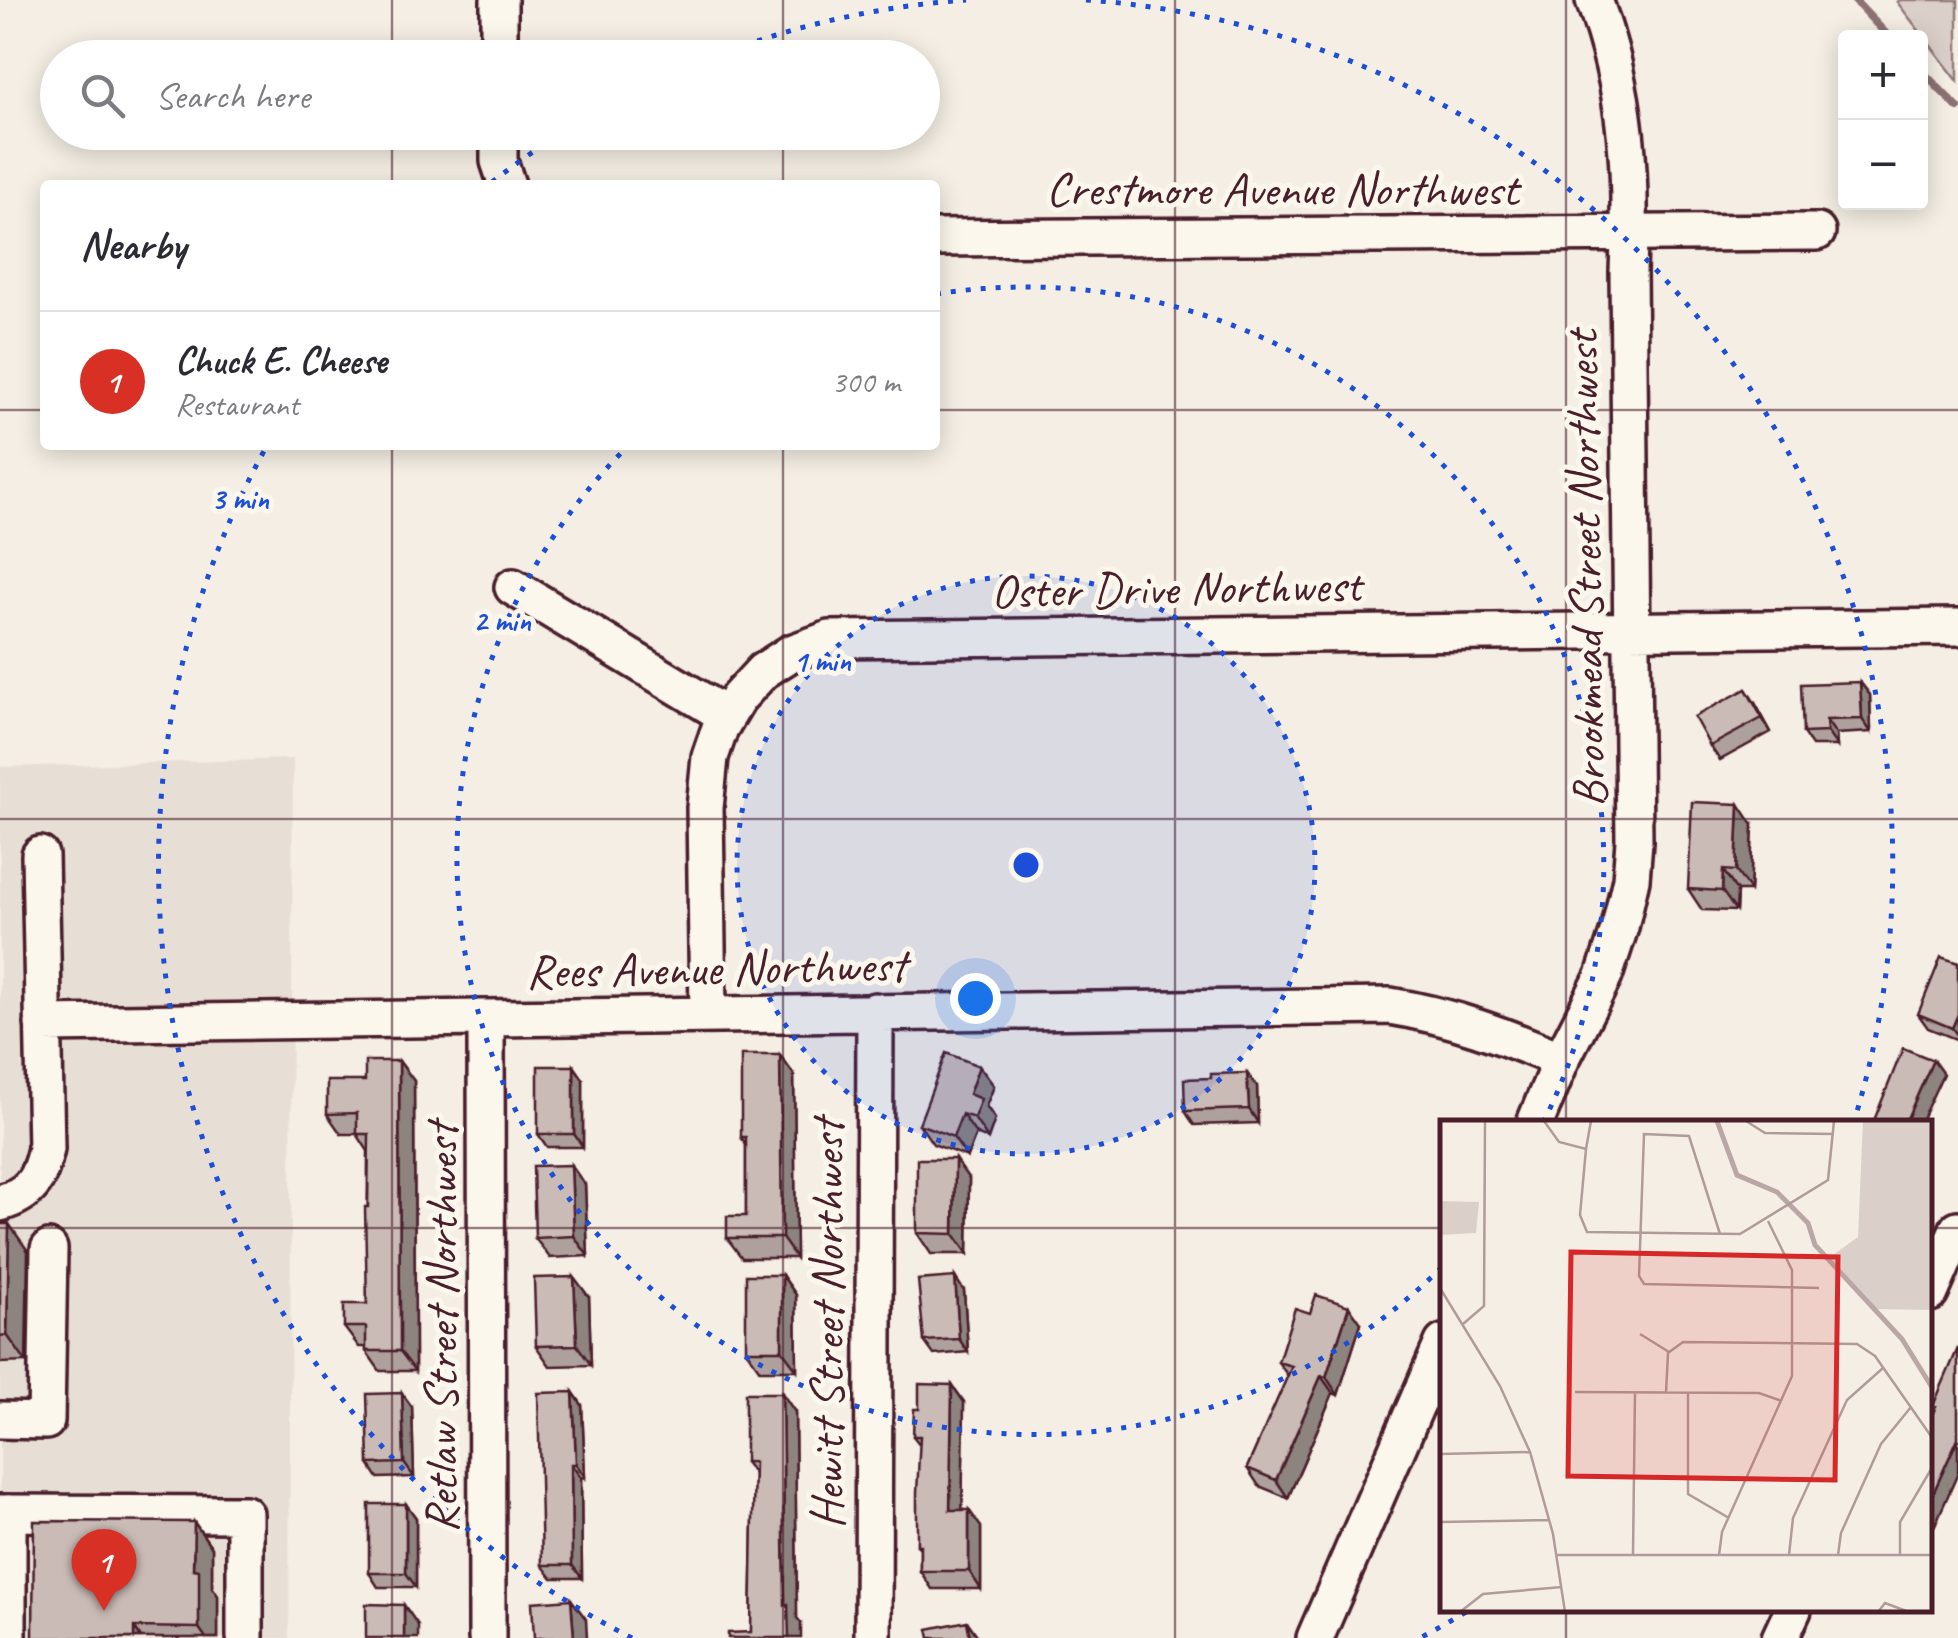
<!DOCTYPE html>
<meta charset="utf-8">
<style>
:root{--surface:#fff;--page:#f7f7f7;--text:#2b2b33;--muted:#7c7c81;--line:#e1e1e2;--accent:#d93025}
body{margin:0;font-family:Caveat,sans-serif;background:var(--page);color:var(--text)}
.controls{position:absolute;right:30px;top:30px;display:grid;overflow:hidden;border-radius:10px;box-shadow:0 5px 25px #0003}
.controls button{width:90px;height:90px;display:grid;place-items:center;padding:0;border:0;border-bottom:2px solid var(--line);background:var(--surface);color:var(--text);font:50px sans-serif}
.you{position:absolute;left:975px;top:998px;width:35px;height:35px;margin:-25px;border:8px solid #fff;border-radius:50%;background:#1a73e8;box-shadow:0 0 0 15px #1a73e833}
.badge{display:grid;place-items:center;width:65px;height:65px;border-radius:50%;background:var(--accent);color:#fff;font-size:32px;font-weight:700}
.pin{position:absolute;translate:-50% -82px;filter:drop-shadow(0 2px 5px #0008)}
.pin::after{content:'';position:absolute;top:52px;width:35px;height:30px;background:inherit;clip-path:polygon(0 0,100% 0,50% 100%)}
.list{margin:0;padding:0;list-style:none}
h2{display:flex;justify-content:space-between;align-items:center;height:130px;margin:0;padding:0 40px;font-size:42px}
h2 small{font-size:32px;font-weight:400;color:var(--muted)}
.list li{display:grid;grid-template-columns:65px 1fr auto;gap:30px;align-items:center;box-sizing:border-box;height:140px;padding:0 40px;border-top:2px solid var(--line)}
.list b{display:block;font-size:38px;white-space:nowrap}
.list p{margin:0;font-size:32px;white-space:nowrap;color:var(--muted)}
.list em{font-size:32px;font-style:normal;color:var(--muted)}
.icon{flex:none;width:55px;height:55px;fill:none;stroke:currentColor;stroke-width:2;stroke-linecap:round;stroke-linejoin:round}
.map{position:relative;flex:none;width:1958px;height:1638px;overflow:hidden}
.search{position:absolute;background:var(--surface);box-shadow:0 5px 25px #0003;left:40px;top:40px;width:900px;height:110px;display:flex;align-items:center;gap:25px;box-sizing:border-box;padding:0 35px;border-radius:55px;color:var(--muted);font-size:38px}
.panel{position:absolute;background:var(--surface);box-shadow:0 5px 25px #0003;left:40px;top:180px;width:900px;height:270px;border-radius:10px}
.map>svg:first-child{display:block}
</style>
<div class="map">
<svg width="1958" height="1638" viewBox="0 0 1958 1638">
<rect width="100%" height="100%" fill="#f4eee4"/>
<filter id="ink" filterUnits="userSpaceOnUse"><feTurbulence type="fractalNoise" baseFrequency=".01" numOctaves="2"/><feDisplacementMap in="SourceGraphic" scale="20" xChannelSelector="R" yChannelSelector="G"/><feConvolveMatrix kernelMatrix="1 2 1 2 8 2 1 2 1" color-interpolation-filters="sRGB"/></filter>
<g filter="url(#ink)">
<!-- built -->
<path fill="#e7dfd6" d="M293 759 289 1638H0V767Z"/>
<!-- green -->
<path fill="#dbd0c9" stroke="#92787a" stroke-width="2.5" d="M1901 0H1958V81L1897 2Z"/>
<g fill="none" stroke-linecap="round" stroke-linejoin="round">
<!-- stream -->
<path stroke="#8d7174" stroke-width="8" d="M1854 0 1890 38
M1920 69 1958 108"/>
<defs>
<path id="minor" d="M499 0V58
M499 132V161L507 185
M935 238 1817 232
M513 587 727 716
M708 1015 705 808 710 757 720 728 738 698 763 671 791 653 830 639 1958 627
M486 1018 487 1638
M43 1024 1390 1006C1451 1016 1505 1036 1561 1060
M1535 1123 1561 1060 1604 976 1620 927 1631 879 1634 841 1628 272C1632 175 1628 92 1594 0
M0 1203C31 1194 39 1180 46 1149L40 855
M1930 1293 1958 1229
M0 1420 46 1421 49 1249
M0 1513 245 1514V1637
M8 1638V1513
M873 1638 875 1011
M1315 1638 1443 1343
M1780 1638 1793 1610"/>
</defs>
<!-- minor casing -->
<use href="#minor" stroke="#4a1f2b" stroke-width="42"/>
<!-- minor -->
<use href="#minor" stroke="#fbf7ec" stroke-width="35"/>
</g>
<!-- wall -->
<path fill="#aea19d" stroke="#4a1f2b" stroke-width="2.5" d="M1860 682 1870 695 1871 732 1836 734 1837 746H1812L1803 733Z
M1755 703 1771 732 1720 760 1710 746Z
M1753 825 1750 891H1737L1736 911 1702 910 1688 889Z
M1958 963V1040L1928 1028 1918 1014Z
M399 1061 414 1081 415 1371H380L366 1351V1347H359L344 1327 367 1304 368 1151 357 1134H341L327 1114 365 1081Z
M574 1066 583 1079V1147H547L538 1134Z
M979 1066 994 1086 986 1106 995 1119 988 1139 976 1134 967 1157 933 1144 919 1124Z
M794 1075 796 1258H742L727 1238 746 1216V1145L741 1137Z
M1211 1078 1257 1086 1258 1123 1194 1125 1185 1111Z
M969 1179 968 1254H931L917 1233Z
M585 1185 588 1256 550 1258 535 1238Z
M0 1224 28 1251 26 1362 0 1363Z
M782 1275 796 1295 797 1370H760L746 1350Z
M964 1291 968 1352 934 1355 924 1341Z
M589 1297 591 1365 550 1366 536 1346Z
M1310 1313 1361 1323 1338 1395 1333 1393 1288 1498 1259 1486 1247 1468 1288 1376 1278 1362Z
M952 1385 964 1402 962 1510 981 1527V1589H932L920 1571V1548L917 1545 920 1445 913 1436 919 1409Z
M573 1392 582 1405 585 1477 581 1478 582 1578H552L542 1565Z
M412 1407 414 1477 378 1478 369 1464Z
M795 1412 797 1618 801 1623 751 1632 754 1474 745 1462Z
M406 1504 416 1518V1587H378L369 1573Z
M194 1522 212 1548V1587L218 1596V1638H33Z"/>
<!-- shaded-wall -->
<path fill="#8d837f" stroke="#4a1f2b" stroke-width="2.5" d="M1860 682 1870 695 1871 732 1862 719Z
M1746 689 1755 703 1771 732 1762 718Z
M1826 720 1836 734 1837 746 1827 732Z
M1739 804 1753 825 1750 891 1736 871Z
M1723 870 1737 891 1736 911 1722 891Z
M1958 1014V1036L1952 1028Z
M780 1055 794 1075 796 1258 782 1238Z
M1933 1060 1943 1074 1920 1123H1905Z
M399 1061 414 1081 415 1371 400 1351Z
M574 1066 583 1079V1147L574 1134Z
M979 1066 994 1086 986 1106 995 1119 988 1139 974 1118 969 1094Z
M1247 1073 1257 1086 1258 1123 1249 1109Z
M962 1114 976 1134 967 1157 953 1137Z
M955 1159 969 1179 968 1254 954 1234Z
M571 1165 585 1185 588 1256 574 1236Z
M9 1224 28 1251 26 1362 7 1335Z
M782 1275 796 1295 797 1370 782 1350Z
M574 1277 589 1297 591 1365 577 1345Z
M955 1277 964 1291 968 1352 959 1339Z
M1349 1306 1361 1323 1338 1395 1326 1377Z
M1321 1376 1333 1393 1288 1498 1276 1480Z
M952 1385 964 1402 962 1527 950 1510Z
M573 1392 582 1405 585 1477 576 1464Z
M402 1393 412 1407 414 1477 404 1463Z
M782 1393 795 1412 797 1618 801 1623V1638H789L785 1605Z
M1958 1438V1473L1935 1525 1930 1519V1500Z
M571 1464 581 1478 582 1578 572 1565Z
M406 1504 416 1518V1587L406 1573Z
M969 1510 981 1527V1589L969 1571Z
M194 1522 212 1548V1587L218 1596V1638H206L199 1628 193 1569Z
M571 1599 586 1619 587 1638H574Z
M404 1605 418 1625V1638H404Z
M967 1621 979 1638H970Z
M134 1627 141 1638H134Z"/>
<!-- building -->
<path fill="#cabbb6" stroke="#4a1f2b" stroke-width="2.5" d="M1860 682 1862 719 1826 720 1827 732 1803 733 1801 684Z
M1746 689 1762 718 1710 746 1694 717Z
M1692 802 1739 804 1736 871 1723 870 1722 891 1688 889Z
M1941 957 1958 963V1014L1952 1028 1918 1014Z
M1903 1048 1933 1060 1905 1123H1873Z
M946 1053 979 1066 969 1094 981 1099 974 1118 962 1114 953 1137 919 1124Z
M741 1055H780L782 1238H727V1216H746V1137H741Z
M365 1061H399L400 1351H366V1327H344V1304H367L365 1207H368L369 1134H357V1113L327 1114V1081H365Z
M538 1066H574V1134H538Z
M1247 1073 1249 1109 1185 1111 1184 1079 1211 1078V1074Z
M917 1159H955L954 1234 917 1233Z
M571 1165 574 1236 535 1238 533 1166Z
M0 1224H9L7 1335 0 1336Z
M746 1275H782V1350H746Z
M574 1277 577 1345 536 1346 534 1278Z
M955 1277 959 1339 924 1341 918 1280Z
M1316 1295 1349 1306 1326 1377 1321 1376 1276 1480 1247 1468 1292 1366 1278 1362 1295 1308 1310 1313Z
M1958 1348V1438L1930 1500V1418L1936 1407 1933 1406Z
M919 1384 952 1385 950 1510H969V1571H920V1545H917V1493L920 1436H913L914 1409H919Z
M573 1392 576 1464H571L572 1565H542L538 1393Z
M402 1393 404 1463 369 1464 367 1394Z
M745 1393H782L785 1605 788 1604 789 1638H728V1633L751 1632 754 1462H745Z
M369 1504H406V1573H369Z
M34 1521 194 1522 193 1569 199 1570V1628L134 1627V1638H33Z
M571 1599 574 1638H534L532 1602Z
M366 1604 404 1605V1638H366Z
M967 1621 970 1638H930L928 1629Z"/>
</g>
<!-- grid -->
<path fill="none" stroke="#4a1f2b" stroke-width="2.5" stroke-opacity="0.55" d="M392 0V58M783 0V58M1175 0V1638M1566 0V1123M392 132V185M783 132V185M0 410H45M935 410H1958M392 445V1638M783 445V1638M0 819H1958M0 1228H1443M1930 1228H1958M1566 1610V1638"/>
<!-- distance rings -->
<circle cx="1026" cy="865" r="289" fill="#1d4ed8" fill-opacity=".12"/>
<g fill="none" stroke="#1d4ed8" stroke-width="5" stroke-dasharray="5 10">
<circle cx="1026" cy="865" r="289"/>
<path d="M1442 1267A578 578 0 1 1 628 446M936 294A578 578 0 0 1 1543 1123"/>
<path d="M1466 1612A867 867 0 0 1 1420 1638M632 1638A867 867 0 0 1 264 451M492 182A867 867 0 0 1 560 134M715 56A867 867 0 0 1 966 0M1086 0A867 867 0 0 1 1855 1118"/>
</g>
<g text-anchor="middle" stroke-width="10" stroke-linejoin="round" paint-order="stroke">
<!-- street labels -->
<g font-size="48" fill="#4a1f2b" stroke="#fbf7ec">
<text x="1282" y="205">Crestmore Avenue Northwest</text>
<text transform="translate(1584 569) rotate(-91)" y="17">Brookmead Street Northwest</text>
<text transform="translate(1176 587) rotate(-1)" y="17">Oster Drive Northwest</text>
<text transform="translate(716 967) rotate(-1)" y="17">Rees Avenue Northwest</text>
<text transform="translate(826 1324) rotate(-90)" y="17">Hewitt Street Northwest</text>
<text transform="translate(440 1328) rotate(-90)" y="17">Retlaw Street Northwest</text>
</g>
</g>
<!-- overview -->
<g transform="translate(1440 1120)">
<rect width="492" height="492" fill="#f4eee4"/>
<path d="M423 1H492V190L435 189 390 137 418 117ZM0 81 39 82 36 113 0 115Z" fill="#dbd0c9"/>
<path fill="none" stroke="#baa7a5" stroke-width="5" d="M277 1 297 55 337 72 368 103 375 125 462 219 493 269"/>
<path fill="none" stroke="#b09b9a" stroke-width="2.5" d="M104 1 119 22 146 29 151 1M306 1 325 13 394 14M146 29 140 95 147 112 300 114 388 60 394 1M280 114 249 16 204 14 199 156 204 164 379 168M0 168 60 266 90 332 113 414 125 492M23 204 44 186 45 1M200 214 229 232M135 272 319 273 342 281M248 272V374L289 398M226 273 228 233 243 222 417 224 435 236 493 319M0 334 90 332M0 402 110 400M117 435H493M193 435 195 272M279 435 282 412 352 256V150L328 101M349 435 353 398 407 280 443 248M398 435 401 413 441 324 471 287M460 435V402L493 346M20 492 43 474 122 467M438 492 445 483 469 492"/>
<path fill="#d62828" fill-opacity="0.15" stroke="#d62828" stroke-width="5" d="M131 132 398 137 395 360 128 356Z"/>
<rect width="492" height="492" fill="none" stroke="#4a1f2b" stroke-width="5"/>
</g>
<circle cx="1026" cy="865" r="15" fill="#1d4ed8" stroke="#fbf7ec" stroke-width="5"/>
<g font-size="30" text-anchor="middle" font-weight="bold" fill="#1d4ed8" stroke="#fbf7ec" stroke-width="10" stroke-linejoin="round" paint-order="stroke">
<text x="240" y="509">3 min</text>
<text x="502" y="631">2 min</text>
<text x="822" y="671">1 min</text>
</g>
</svg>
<div class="controls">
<button>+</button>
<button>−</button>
</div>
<div class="you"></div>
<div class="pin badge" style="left:104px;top:1611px">1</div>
<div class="search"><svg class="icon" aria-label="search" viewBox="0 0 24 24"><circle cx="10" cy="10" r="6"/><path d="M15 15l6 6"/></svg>Search here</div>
<section class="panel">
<h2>Nearby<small></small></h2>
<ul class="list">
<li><span class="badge">1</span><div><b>Chuck E. Cheese</b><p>Restaurant</p></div><em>300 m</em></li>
</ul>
</section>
</div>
